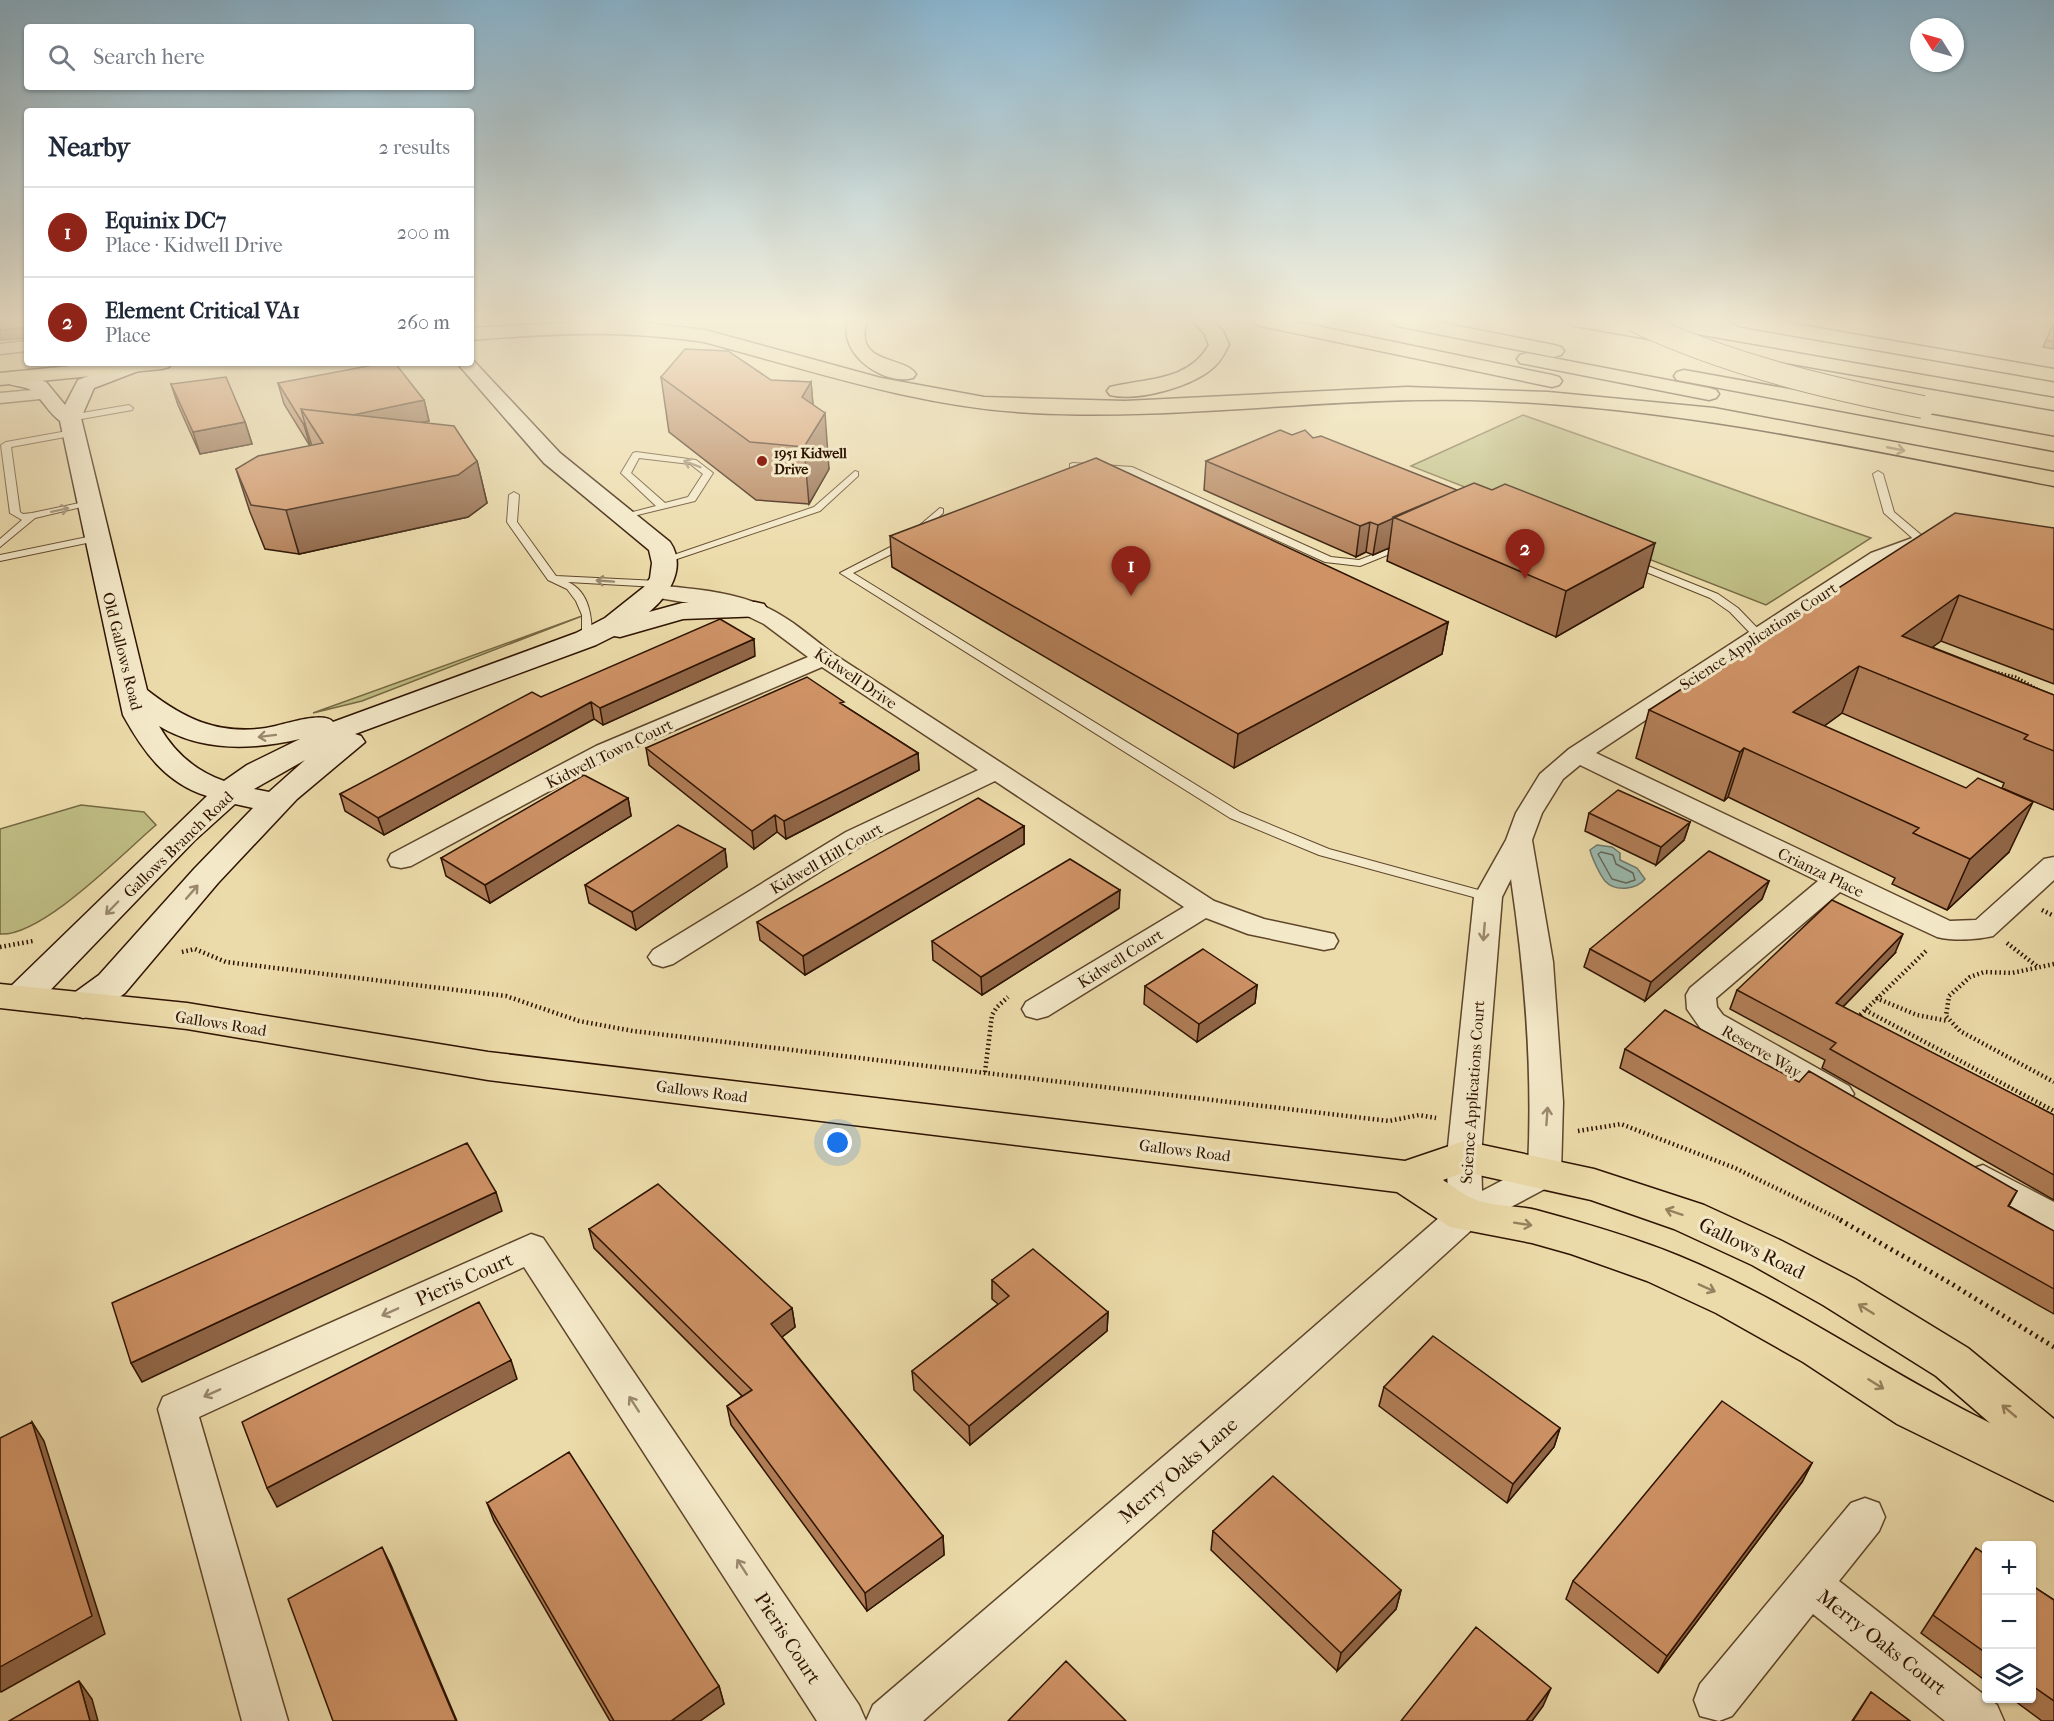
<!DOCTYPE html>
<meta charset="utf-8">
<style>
:root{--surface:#fff;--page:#f6f6f7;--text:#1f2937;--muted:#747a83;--line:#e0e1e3;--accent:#8f2418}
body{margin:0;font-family:"IM FELL French Canon",serif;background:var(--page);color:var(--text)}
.controls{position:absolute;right:18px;bottom:18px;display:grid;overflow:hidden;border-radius:6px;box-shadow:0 2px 4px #0004}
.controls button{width:54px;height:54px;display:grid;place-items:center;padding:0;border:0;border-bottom:2px solid var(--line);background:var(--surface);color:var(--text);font:30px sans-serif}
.compass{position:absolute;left:1910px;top:18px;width:54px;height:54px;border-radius:50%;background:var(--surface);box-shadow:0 2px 4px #0004;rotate:307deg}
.you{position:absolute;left:838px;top:1143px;width:21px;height:21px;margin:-15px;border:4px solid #fff;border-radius:50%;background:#1a73e8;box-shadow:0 0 0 9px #1a73e833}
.badge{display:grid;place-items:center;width:39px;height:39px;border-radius:50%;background:var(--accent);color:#fff;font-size:20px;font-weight:700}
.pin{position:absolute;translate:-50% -50px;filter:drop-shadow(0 2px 3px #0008)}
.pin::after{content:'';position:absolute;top:32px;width:21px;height:18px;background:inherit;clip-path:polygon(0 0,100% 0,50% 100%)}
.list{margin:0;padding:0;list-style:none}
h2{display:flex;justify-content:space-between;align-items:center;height:78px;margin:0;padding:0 24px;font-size:26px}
h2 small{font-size:20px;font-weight:400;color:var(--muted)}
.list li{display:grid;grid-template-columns:39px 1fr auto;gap:18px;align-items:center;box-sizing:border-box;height:90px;padding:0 24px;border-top:2px solid var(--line)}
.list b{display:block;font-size:22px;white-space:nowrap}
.list p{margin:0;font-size:20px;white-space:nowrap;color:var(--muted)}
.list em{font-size:20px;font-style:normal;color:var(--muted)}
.icon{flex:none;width:33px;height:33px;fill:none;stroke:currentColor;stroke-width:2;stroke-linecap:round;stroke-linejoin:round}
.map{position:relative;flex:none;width:2054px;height:1721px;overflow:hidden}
.search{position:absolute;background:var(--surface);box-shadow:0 2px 4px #0004;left:24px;top:24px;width:450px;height:66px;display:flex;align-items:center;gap:15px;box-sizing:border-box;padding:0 21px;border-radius:6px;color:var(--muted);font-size:22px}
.panel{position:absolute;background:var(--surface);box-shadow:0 2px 4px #0004;left:24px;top:108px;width:450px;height:258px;border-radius:6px}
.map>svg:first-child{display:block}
</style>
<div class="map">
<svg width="2054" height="1721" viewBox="0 0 2054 1721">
<rect width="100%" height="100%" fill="#ecdbaa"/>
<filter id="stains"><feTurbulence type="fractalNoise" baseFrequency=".00333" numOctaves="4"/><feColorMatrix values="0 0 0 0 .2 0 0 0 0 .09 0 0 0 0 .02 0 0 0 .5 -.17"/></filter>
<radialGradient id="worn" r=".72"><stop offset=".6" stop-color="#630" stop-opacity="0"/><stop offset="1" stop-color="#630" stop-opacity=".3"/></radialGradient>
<!-- green -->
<path fill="#bfbe84" stroke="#766842" stroke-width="1.5" d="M1523 415 1871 538 1766 605 1411 466Z
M582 616 362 701 313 713Z
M81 805 144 812 156 825C123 853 42 937 0 934V829Z"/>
<!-- water -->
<path fill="#9abaaf" stroke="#6f7769" stroke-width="1.5" d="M1597 845 1612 847 1620 853V860L1637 868 1645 879C1636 890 1615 892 1605 881 1600 875 1592 858 1590 850Z"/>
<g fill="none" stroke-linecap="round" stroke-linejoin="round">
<!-- shore -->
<path stroke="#646658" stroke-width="1.5" d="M1601 852 1613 855 1616 864 1633 873 1635 880 1626 883 1612 879 1598 854Z"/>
<defs>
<path id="lane" d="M129 405 133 408 132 410 70 421 66 418 70 415Z
M73 430 76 431V435L11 447 20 512 23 514 32 513 89 501 94 504 35 518 0 547V539L22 520 10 513 1 445 6 442Z
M636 452 696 460 713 473 695 501 621 519V515L656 506 621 473 633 453ZM639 458 690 464 703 474 688 497 665 503 631 473Z
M1073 463 1132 467 1331 557 1359 560 1398 545H1406L1407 547 1360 566 1325 562 1127 472 1070 468V464Z
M855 471 858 472V476L820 511 671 561H663L662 559 814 507Z
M1878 471 1883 474 1894 512 1926 539V543H1918L1884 513 1873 474Z
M514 492 519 495 517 522 556 576 658 581 663 584 658 587 568 582C590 592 592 618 592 639L586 642 582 641V615L576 601 567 589 548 580 507 522 509 495Z
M940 508 943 509V513L908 546 853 573 1240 812 1329 849 1493 894 1495 897 1493 900 1488 901 1319 855 1230 818 840 573 900 542Z
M97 535 101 536V540L0 561V555Z
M1633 560 1718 594 1738 608 1765 636 1759 639 1755 638 1730 612 1710 598 1629 565V561Z"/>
<path id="street" d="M27 341V351L0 354V344Z
M44 389 50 390 53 394 50 398 0 403V393Z
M1933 534 1940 536 1943 540 1940 544 1885 561 1596 753 1950 921 1976 920 2044 859 2054 857V880L1993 936C1976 940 1954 941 1937 937L1840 892 1716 998 1717 1007 1723 1015 1849 1086 1854 1094 1849 1102 1838 1106 1827 1102 1701 1029 1687 1009 1686 995 1690 988 1818 881 1580 765 1563 779 1542 813 1532 840 1553 962 1563 1102 1561 1174 1556 1183 1477 1225 1274 1410 923 1721H866L873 1705 1246 1386 1448 1210 1447 1156 1474 897 1506 840 1516 813 1540 774 1569 749 1871 553 1915 537ZM1511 879C1525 975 1533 1070 1528 1167L1482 1191 1481 1156 1502 897Z
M655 585C692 589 733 591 768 608 791 619 811 637 832 653L1214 901 1264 919 1334 934 1338 941 1334 948 1324 950 1248 934 1206 918 1048 1016 1037 1019 1026 1016 1022 1009 1026 1002 1184 907 995 781 864 844 673 964 663 967 653 964 648 957 653 950 846 832 978 770 822 667 614 756 411 866 401 868 391 866 388 860 391 854 596 746 808 657 764 624 737 611 647 596 644 591 647 586Z
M1983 1165 2054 1202V1232L2042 1228 1971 1187 1966 1178 1971 1169Z
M531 1234 543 1238 859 1705 866 1721H817L524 1267 199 1417 288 1721H242L158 1409 163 1397Z
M1865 1498 1879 1503 1885 1517 1879 1531 1839 1581 1997 1705 2004 1721H1945L1813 1614 1732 1716 1719 1721 1700 1716 1694 1700 1700 1684 1851 1503Z"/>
<path id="secondary" d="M471 358 560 453 670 542C687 567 669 596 649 612L682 603 755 602 764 604 768 610 764 616 683 619 620 637 614 636 596 645 355 734 361 736 365 742 297 799 218 883 125 993 96 1014 83 1018 70 1014 65 1005 70 996 99 975 194 869 253 808 235 804 194 841 34 1007 21 1010 8 1007 3 998 8 989 207 796C165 783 143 751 123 715L60 421C48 412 43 400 32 391 23 384 8 388 1 378L4 374 11 372 46 382 65 405 78 380 123 363H142L144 366 141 370 94 388 81 418 147 690C184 719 218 735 266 728 281 726 323 710 333 722L576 633 605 618 644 587 650 578 652 563 649 550 544 463 457 363H471ZM159 726C202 752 252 750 300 739L247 765 224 781C195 771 174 752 159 726ZM305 760 269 792 254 789Z"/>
<path id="primary" d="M0 984 187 1003 488 1052 1405 1161 1464 1141 1594 1169 1704 1205 1782 1241 1855 1279 1968 1348 2054 1419V1501L1897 1424 1803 1362 1716 1313 1647 1281 1571 1254 1532 1243 1450 1227 1397 1192 488 1080 187 1029 0 1008ZM1465 1172 1591 1200 1674 1229 1752 1265 1823 1305 1936 1376 1990 1423C1884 1371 1789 1301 1679 1256 1633 1237 1584 1223 1536 1210 1517 1205 1492 1207 1474 1199 1463 1195 1453 1186 1443 1180Z"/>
<path id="highway" d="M848 320H867C853 366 903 355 916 374L913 378C883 386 837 353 848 320Z
M1192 320H1212L1223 331 1229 345C1225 352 1222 359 1216 365 1196 386 1138 402 1110 395L1107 391 1110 387C1145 378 1188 382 1209 345L1204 333Z
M1251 320H1288L1552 375 1559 377 1562 381 1559 385 1552 387 1260 326Z
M1388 320H1427L1554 345 1561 347 1564 351 1561 355 1554 357 1397 326Z
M1566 320H1608L2054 398V410L1575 326Z
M1729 320H1772L2054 369V381L1738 326Z
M598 321 641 322 705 330 881 378 984 397 1125 401 1407 387 1548 392 1714 408 2054 472V486C1870 450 1686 409 1498 401 1342 394 1188 421 1032 413 918 407 813 371 704 342 620 330 555 333 471 340V328Z
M1527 353 1709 388 1716 390 1719 394 1716 398 1709 400 1520 363 1517 359 1520 355Z
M100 363H172L169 367 162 369 0 385V373Z
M1684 370 2054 437V451L1677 380 1674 376 1677 372Z"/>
</defs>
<!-- lane casing -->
<use href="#lane" stroke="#5e452a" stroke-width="2"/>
<!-- street casing -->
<use href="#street" stroke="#5e452a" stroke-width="3"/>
<!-- secondary casing -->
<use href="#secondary" stroke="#2e1300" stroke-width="3"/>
<!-- primary casing -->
<use href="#primary" stroke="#2e1300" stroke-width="3"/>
<!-- highway casing -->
<use href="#highway" stroke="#2e1300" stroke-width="3"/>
<!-- path-far2 -->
<path stroke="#2e1300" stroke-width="3" stroke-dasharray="1.5 2" stroke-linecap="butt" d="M1991 671 2016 677 2039 690"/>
<!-- path-far1 -->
<path stroke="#2e1300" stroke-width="4.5" stroke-dasharray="1.5 3" stroke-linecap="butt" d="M2042 910 2054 916
M2007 943 2038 967
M0 947 33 941
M182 952 195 949 226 962 506 996 579 1021 633 1031 1389 1121 1419 1115 1436 1118
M2054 964 2012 973 1984 972 1970 977 1949 996 1946 1016 1960 1031 2054 1082
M1876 998 1917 1015 1948 1021
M1865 1010 2054 1111
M1857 1018 1927 950
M985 1072 992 1015 997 1007 1008 997
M1578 1131 1621 1124 1735 1168 1843 1221"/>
<!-- path -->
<path stroke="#2e1300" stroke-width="5" stroke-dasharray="2 4.5" stroke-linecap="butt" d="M1840 1220 1950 1283 2054 1347"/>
<!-- lane -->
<use href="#lane" fill="#f3e8c8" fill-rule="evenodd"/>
<!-- street -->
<use href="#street" fill="#f3e8c8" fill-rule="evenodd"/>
<!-- secondary -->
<use href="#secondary" fill="#f3e8c8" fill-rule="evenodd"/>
<!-- primary -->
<use href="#primary" fill="#ecdbaa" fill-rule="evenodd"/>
<!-- highway -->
<use href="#highway" fill="#ecdbaa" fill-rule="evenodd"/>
<defs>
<path id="highway-bridge" d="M1633 320C1726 364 1823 387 1923 407"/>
</defs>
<!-- highway-bridge casing -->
<use href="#highway-bridge" stroke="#2e1300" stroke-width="24" stroke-linecap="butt"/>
<!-- highway-bridge -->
<use href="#highway-bridge" stroke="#ecdbaa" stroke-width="22"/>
</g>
<!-- wall -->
<path fill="#b17e57" stroke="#2e1300" stroke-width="1.5" d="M2054 324V349L2043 347 2046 340Z
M661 377 811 382 813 405 829 469 809 504 756 500 669 432Z
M278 383 424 400 429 421 422 423 477 461 487 503 468 517 299 554 265 549 250 512 236 469 310 446 284 404Z
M171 384 245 422 252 444 200 454 178 405Z
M1292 435 1313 438 1643 587 1556 637 1387 561 1389 548 1373 555 1366 552 1356 557 1204 490 1206 461Z
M2054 528V684L1941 641 1932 647 2054 695V810L2002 788 2004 783 1842 713 1824 726 2009 852 1947 910 1892 884 1895 878 1728 797 1724 801 1636 758 1649 710Z
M890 536 1448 622 1442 654 1234 768 892 567Z
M755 656 603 725 594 719 384 835 345 811 340 794 541 697Z
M844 706 918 753 919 770 786 839 777 832 754 849 649 765 646 748Z
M628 798 631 816 490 903 446 876 441 858Z
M1589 813 1690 822 1684 840 1656 865 1585 831Z
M1024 826V844L805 975 760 940 757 922Z
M725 849 727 867 636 930 589 903 585 885Z
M1769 881 1762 899 1645 1001 1584 967 1590 949Z
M1119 908 982 995 933 960 932 941Z
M1895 953 1843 1007 2054 1115V1200L1822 1068 1825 1060 1730 1009 1737 990Z
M1257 985 1255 1003 1197 1042 1144 1004 1145 986Z
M1625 1049 1799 1082 2017 1191 2009 1206 2054 1231V1314L1620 1068Z
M589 1229 792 1308 795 1327 782 1337 943 1536 944 1555 867 1611 731 1425 727 1406 742 1396 594 1248Z
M992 1280 1108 1312 1107 1331 970 1445 914 1390 912 1371 998 1304 992 1299Z
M1384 1387 1560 1428 1554 1447 1507 1503 1379 1406Z
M1812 1463 1802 1482 1658 1673 1566 1599 1573 1581Z
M487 1503 719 1686 724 1704 700 1721H610L494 1521Z
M1213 1531 1401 1590 1396 1609 1337 1671 1211 1550Z
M1976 1548 1986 1555V1681L1921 1633Z
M2031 1585 2054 1600V1721H2042L2011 1698H2031Z
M1871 1692 1910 1721H1852Z"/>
<!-- shaded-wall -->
<path fill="#906647" stroke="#2e1300" stroke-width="1.5" d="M27 327V338L0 340V330Z
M811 382 815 429 825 413 829 469 809 504 804 447 802 397Z
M424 400 429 421 323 443 310 423Z
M245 422 252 444 200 454 193 432Z
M305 424 312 446H310L304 425Z
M477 461 487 503 468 517 299 554 286 510Z
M1393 518 1389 548 1373 555 1378 525Z
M1370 522 1366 552 1356 557 1360 526Z
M1655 543 1643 587 1556 637 1566 591Z
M1959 595 1941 641 1889 678 1902 636Z
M1448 622 1442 654 1234 768 1238 734Z
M754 639 755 656 603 725 600 708Z
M1859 666 1842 713 1776 761 1793 712Z
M591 702 594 719 384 835 378 818Z
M1744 748 1728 797 1724 801 1740 752Z
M918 753 919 770 786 839 784 821Z
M628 798 631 816 490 903 485 885Z
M2033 802 2009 852 1947 910 1970 859Z
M775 815 777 832 754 849 752 831Z
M1690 822 1684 840 1656 865 1661 847Z
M1024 826V844L805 975 803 956Z
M725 849 727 867 636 930 632 912Z
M1769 881 1762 899 1645 1001 1651 982Z
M1120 890 1119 908 982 995 981 977Z
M1903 934 1895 953 1828 1022 1836 1003Z
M1257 985 1255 1003 1197 1042 1199 1024Z
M496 1192 502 1211 142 1382 131 1363Z
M792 1308 795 1327 774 1343 771 1324Z
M1108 1312 1107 1331 970 1445 969 1426Z
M511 1360 517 1379 277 1507 267 1488Z
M32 1422 44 1441 105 1634 1 1692 0 1691V1667Z
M1560 1428 1554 1447 1507 1503 1513 1484Z
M1812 1463 1802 1482 1658 1673 1667 1656Z
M943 1536 944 1555 867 1611 865 1593Z
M382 1547 391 1565 457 1721H456Z
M1401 1590 1396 1609 1337 1671 1341 1653Z
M79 1681 92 1699 98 1721H90Z
M719 1686 724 1704 700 1721H671Z
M1551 1688 1543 1706 1532 1721H1526Z"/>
<!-- building -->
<path fill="#ce9265" stroke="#2e1300" stroke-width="1.5" d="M0 320H27V327L0 330Z
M2054 324V342L2046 340Z
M685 349 728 351 771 380 811 382 802 397 825 413 804 447 750 442 661 377Z
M384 363H395L424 400 353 415 301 409 305 424 304 425 278 383Z
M226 377 245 422 193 432 171 384Z
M301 409 454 426 477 461 458 475 286 510 251 505 236 469 258 456 323 443Z
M1280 430 1292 435 1305 430 1313 438 1321 436 1457 490 1378 525 1370 522 1360 526 1206 461Z
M1096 458 1448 622 1238 734 890 536Z
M1474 483 1492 490 1505 484 1655 543 1566 591 1393 517Z
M1955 513 2054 528V630L1959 595 1902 636 2054 695V751L2024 739 2028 735 1859 666 1793 712 1966 788 1978 778 2033 802 1970 859 1913 833 1919 828 1744 748 1740 752 1649 710Z
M720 619 754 639 600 708 591 702 378 818 340 794 532 692 541 697Z
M807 677 844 702 840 703 918 753 784 821 775 815 752 831 646 748Z
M584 775 628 798 485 885 441 858Z
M1618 790 1690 822 1661 847 1589 813Z
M978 798 1024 826 803 956 757 922Z
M678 825 725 849 632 912 585 885Z
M1709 851 1769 881 1651 982 1590 949Z
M1070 859 1120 890 981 977 932 941Z
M1832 900 1903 934 1836 1003 2054 1115V1175L1830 1049 1836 1043 1737 990Z
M1203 949 1257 985 1199 1024 1145 986Z
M1665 1010 1799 1082 1809 1071 2017 1191 2008 1206 2054 1231V1289L1625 1049Z
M467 1143 496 1192 131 1363 112 1303Z
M658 1184 792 1308 771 1324 943 1536 865 1593 727 1406 752 1390 589 1229Z
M1033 1249 1108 1312 969 1426 912 1371 1009 1296 992 1280Z
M479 1302 511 1360 267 1488 242 1422Z
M1433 1336 1560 1428 1513 1484 1384 1387Z
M1722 1401 1812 1463 1667 1656 1573 1581Z
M32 1422 92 1616 0 1667V1438Z
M569 1452 719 1686 671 1721H614L487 1503Z
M1273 1476 1401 1590 1341 1653 1213 1531Z
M382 1547 456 1721H333L288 1599Z
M1976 1548 1986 1555V1653L1933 1615Z
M2031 1585 2054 1600V1701L2031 1685Z
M1476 1627 1551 1688 1526 1721H1401Z
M1066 1661 1126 1721H1008Z
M79 1681 90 1721H9Z
M1871 1692 1910 1721H1853Z"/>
<!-- one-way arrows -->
<defs><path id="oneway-shaft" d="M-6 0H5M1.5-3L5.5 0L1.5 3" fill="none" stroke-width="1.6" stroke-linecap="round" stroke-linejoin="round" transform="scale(1.5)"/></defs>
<g stroke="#96815e">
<use href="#oneway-shaft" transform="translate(1896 449) rotate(11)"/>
<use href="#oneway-shaft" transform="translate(1674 1212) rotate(-161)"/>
<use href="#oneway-shaft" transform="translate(1523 1224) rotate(9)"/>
<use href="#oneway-shaft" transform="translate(1707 1288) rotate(24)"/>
<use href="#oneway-shaft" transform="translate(1866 1309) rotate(-148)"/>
<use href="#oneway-shaft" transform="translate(1876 1384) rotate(32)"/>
<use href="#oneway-shaft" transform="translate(2009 1411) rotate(-140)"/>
</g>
<g stroke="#9a886e">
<use href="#oneway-shaft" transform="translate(692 464) rotate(-159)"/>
<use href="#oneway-shaft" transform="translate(60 510) rotate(-12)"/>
<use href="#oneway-shaft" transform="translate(605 581) rotate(-176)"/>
<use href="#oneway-shaft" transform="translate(267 736) rotate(173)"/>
<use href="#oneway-shaft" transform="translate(192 892) rotate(-49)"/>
<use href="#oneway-shaft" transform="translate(112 908) rotate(134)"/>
<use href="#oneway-shaft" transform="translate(1484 932) rotate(95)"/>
<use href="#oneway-shaft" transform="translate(1547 1116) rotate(-86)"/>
<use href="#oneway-shaft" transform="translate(390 1312) rotate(156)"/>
<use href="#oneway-shaft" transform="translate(212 1393) rotate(156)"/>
<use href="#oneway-shaft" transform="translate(634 1404) rotate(-123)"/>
<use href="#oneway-shaft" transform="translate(742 1567) rotate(-123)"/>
</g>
<!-- sky -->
<linearGradient id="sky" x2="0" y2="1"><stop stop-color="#89b6d1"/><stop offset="0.57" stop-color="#f6efd9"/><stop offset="1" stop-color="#f6efd9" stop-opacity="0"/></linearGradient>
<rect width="2054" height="561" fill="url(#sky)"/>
<!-- markers -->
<circle fill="#8f2418" stroke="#f3e8c8" stroke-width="2" cx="762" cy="461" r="6"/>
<g text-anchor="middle" stroke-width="6" stroke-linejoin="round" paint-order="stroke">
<!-- far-poi labels -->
<g font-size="14" font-weight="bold" fill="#2e1300" stroke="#f3e8c8" text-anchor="start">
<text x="774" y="458">1951 Kidwell<tspan x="774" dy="16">Drive</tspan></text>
</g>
<!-- street labels -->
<g font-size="16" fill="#2e1300" stroke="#f3e8c8">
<text transform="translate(1758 636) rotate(-33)" y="6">Science Applications Court</text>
<text transform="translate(123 651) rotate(76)" y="6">Old Gallows Road</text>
<text transform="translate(856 678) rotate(34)" y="6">Kidwell Drive</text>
<text transform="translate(609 753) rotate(-26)" y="6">Kidwell Town Court</text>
<text transform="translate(178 844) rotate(-44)" y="6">Gallows Branch Road</text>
<text transform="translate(826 858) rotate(-30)" y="6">Kidwell Hill Court</text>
<text transform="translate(1821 872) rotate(26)" y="6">Crianza Place</text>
<text transform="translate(1120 958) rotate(-32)" y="6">Kidwell Court</text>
<text transform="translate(221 1023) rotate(9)" y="6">Gallows Road</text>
<text transform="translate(1762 1051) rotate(30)" y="6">Reserve Way</text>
<text transform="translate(702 1091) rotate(7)" y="6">Gallows Road</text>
<text transform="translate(1472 1092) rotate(-86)" y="6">Science Applications Court</text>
<text transform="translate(1185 1150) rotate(7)" y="6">Gallows Road</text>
</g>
<!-- near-street labels -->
<g font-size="20" fill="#2e1300" stroke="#f3e8c8">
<text transform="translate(1752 1248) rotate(26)" y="7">Gallows Road</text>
<text transform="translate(464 1279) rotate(-24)" y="7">Pieris Court</text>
<text transform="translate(1178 1470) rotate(-41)" y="7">Merry Oaks Lane</text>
<text transform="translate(788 1638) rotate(57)" y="7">Pieris Court</text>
<text transform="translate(1882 1642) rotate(38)" y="7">Merry Oaks Court</text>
</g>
</g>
<rect width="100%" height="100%" filter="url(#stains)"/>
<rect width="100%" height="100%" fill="url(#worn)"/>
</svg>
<div class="controls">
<button>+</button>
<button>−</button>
<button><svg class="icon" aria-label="layers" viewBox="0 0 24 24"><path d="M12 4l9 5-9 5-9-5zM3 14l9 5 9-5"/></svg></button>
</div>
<svg class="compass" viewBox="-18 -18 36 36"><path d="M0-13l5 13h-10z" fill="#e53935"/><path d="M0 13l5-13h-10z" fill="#747a83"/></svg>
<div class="you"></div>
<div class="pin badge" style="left:1131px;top:596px">1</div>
<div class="pin badge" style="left:1525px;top:579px">2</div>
<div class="search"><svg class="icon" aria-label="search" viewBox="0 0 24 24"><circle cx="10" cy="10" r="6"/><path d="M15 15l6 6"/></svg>Search here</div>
<section class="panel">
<h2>Nearby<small>2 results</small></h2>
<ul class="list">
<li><span class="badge">1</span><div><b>Equinix DC7</b><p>Place · Kidwell Drive</p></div><em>200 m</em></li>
<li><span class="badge">2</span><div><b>Element Critical VA1</b><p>Place</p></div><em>260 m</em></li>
</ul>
</section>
</div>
